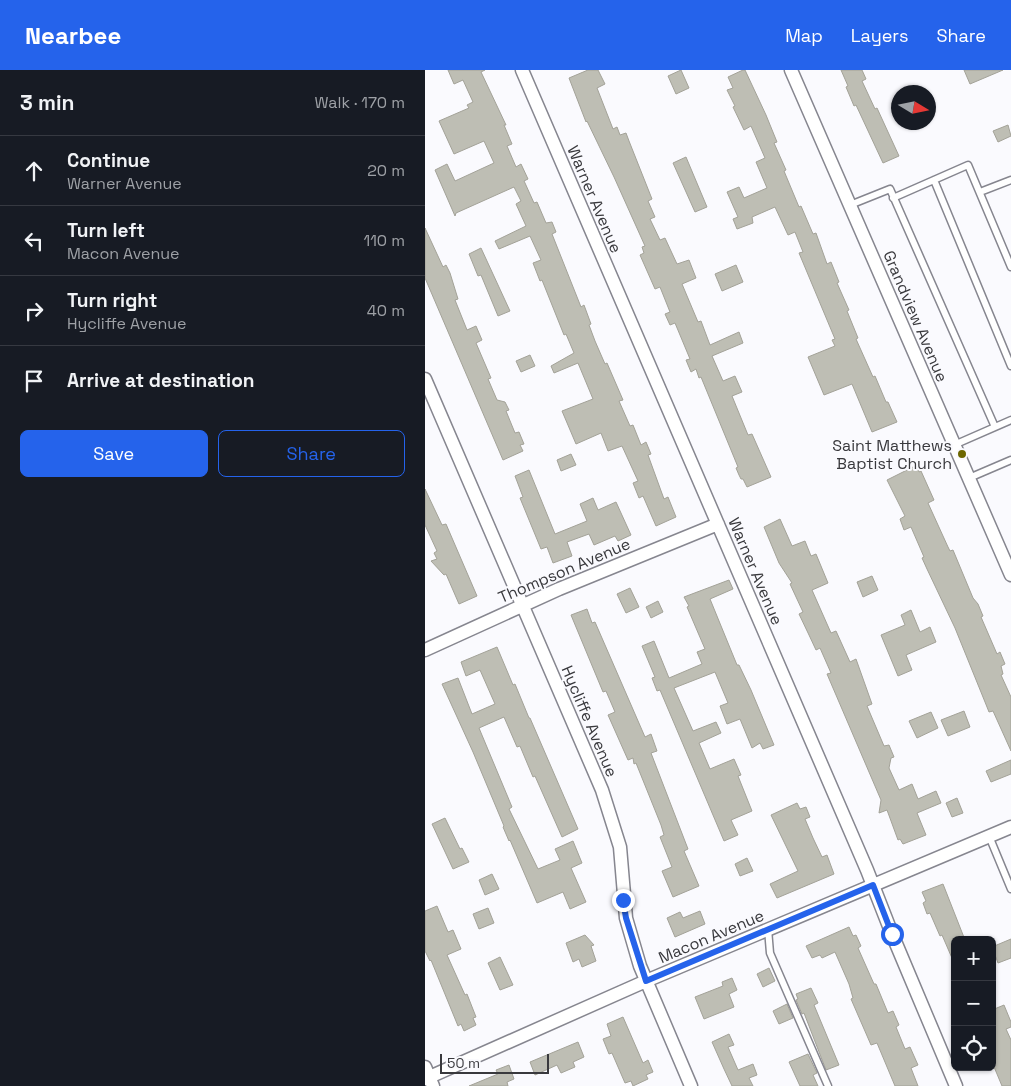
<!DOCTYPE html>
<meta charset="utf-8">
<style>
:root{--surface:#171b24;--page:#20242c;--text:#f1f3f6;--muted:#9ea1a6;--line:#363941;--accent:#2563eb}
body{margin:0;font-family:"Space Grotesk",sans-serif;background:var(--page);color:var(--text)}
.controls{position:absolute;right:15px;bottom:15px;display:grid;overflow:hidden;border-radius:8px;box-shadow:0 1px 4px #0004}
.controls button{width:45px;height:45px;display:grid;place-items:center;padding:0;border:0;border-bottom:1px solid var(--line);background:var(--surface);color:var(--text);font:25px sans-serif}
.compass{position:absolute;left:466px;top:15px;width:45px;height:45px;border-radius:50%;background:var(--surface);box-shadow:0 1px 4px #0004;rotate:100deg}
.scale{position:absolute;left:15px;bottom:12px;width:109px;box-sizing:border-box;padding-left:5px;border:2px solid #39393d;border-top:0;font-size:14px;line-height:18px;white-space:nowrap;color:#39393d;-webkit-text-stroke:4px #fafafe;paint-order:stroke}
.stop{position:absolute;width:15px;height:15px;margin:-11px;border:4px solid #2563eb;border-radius:50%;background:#fff}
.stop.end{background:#2563eb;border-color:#fff;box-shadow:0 1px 5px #0008}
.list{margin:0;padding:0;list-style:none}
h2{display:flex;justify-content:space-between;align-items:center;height:65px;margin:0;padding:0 20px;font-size:21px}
h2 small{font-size:16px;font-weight:400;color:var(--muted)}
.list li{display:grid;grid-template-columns:32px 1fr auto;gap:15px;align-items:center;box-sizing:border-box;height:70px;padding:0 20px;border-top:1px solid var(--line)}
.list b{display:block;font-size:19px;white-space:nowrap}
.list p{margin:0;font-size:16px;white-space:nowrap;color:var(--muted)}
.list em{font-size:16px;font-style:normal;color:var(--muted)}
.actions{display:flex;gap:10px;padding:15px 20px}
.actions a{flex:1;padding:11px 0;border:1px solid var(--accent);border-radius:8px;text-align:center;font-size:18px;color:var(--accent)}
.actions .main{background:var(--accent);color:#fff}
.icon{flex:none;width:28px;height:28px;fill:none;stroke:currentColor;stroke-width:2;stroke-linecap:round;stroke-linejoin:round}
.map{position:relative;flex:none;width:586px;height:1016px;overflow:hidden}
header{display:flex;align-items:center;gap:30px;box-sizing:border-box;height:70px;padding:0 25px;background:var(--accent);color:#fff}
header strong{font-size:24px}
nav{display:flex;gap:28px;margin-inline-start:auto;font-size:18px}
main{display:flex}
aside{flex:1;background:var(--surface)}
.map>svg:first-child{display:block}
</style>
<header>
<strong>Nearbee</strong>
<nav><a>Map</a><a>Layers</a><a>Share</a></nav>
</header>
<main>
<aside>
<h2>3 min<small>Walk · 170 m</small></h2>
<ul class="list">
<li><svg class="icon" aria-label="ahead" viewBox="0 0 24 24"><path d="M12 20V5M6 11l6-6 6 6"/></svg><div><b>Continue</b><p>Warner Avenue</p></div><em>20 m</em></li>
<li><svg class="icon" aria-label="left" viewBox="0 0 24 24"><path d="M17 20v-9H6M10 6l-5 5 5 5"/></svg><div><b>Turn left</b><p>Macon Avenue</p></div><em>110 m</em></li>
<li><svg class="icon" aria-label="right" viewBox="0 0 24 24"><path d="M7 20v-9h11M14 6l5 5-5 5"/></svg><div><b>Turn right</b><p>Hycliffe Avenue</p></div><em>40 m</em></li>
<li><svg class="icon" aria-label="arrive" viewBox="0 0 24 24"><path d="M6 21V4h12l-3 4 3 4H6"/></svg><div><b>Arrive at destination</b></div></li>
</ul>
<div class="actions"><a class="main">Save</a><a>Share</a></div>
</aside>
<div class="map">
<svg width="586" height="1016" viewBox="0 0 586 1016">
<rect width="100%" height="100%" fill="#fafafe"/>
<!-- building -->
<path fill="#bebeb4" stroke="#a3a298" d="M23 0H60L56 2 81 55H79L87 74 82 76 91 97 96 94 103 109 99 111 100 113 109 133 112 132 121 153 127 152 131 162 127 164 156 237 159 235 166 254 164 255 170 271 180 294 182 293 198 330 194 331 205 356 208 355 216 375 221 372 226 384 223 385 239 429 243 427 251 447 231 456 218 426 214 428 208 413 213 411 197 376 183 381 176 363 151 374 137 341 168 329 153 293 129 303 126 296 149 283 141 264 139 265 117 210 115 211 108 193 116 190 105 166 74 179 70 171 101 156 91 134 96 131 89 117 31 143 30 146 10 100 22 94 30 111 69 93 59 71 29 84 14 51 44 38 42 35 48 32 38 10 29 14Z
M163 0H173L180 14 172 18 188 59 192 57 195 65 201 63 204 71 227 129 223 131 230 147 225 149 235 170 240 168 252 194 264 190 271 208 257 214 273 252 276 251 285 275 314 262 318 273 287 286 298 311 310 306 317 322 307 326 323 365 327 364 346 407 322 417 318 409H316L314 405 311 398 313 397 276 307 274 308 271 299 266 302 261 290 265 289 250 253 245 255 240 244 245 242 235 217 230 219 215 185 219 183 217 177 220 176 189 107 162 51 161 52 144 8Z
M256 0 264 18 251 24 243 6Z
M318 0H320L341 45 352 72 349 73 361 100 359 101 374 137 376 136 388 164 391 163 402 194 406 192 414 212 412 213 424 240 422 241 433 268 431 269 448 307 450 306 461 332H463L472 352 447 362 427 314 399 325 383 287 410 276 407 270 410 269 374 183 378 182 370 162 363 165 350 137 327 147 328 153 312 159 308 149 313 147 302 122 314 117 319 128 342 118 331 92 340 88 326 56 319 60 308 37 310 36 302 20 308 18 303 7Z
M416 0H437L441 9 437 11 450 39 452 38 474 86 458 93 431 35 429 36 421 17 423 16Z
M539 0H578L545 14Z
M583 55 586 66 573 72 568 61Z
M261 87 282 137 270 142 248 93Z
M0 158 18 197 21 195 25 203 33 229 30 230 42 260 51 256 57 270 51 273 66 308 63 309 72 330 80 332 84 340 81 341 90 363 94 362 99 374 95 375 98 381 78 390 0 208Z
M56 178 85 241 73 246 56 205 53 206 44 184Z
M311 195 318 212 297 221 290 204Z
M105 285 110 296 96 302 91 291Z
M146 384 151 395 136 401 132 390Z
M492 395 494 402 496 401 509 430 503 433 523 477 525 481 528 480 548 528 553 534 558 546 556 547 572 584 575 582 580 594 576 596 578 604 576 605 586 627V681L568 641 564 642 560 632 530 558 502 499 497 488 499 487 486 457 479 460 475 449 480 446 462 410Z
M104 400 130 464 162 451 155 434 168 428 173 440 191 432 206 465 193 471 190 466 169 475 164 464 142 472 147 486 128 493 122 477 116 479 95 428 98 427 90 406Z
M0 419 17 455 21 454 52 526 34 534 21 504 19 505 6 491 12 489 9 483 12 481 0 455Z
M355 449 367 476 380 471 386 486 391 484 403 513 387 520 406 563 411 561 425 592 431 589 447 634 442 636 459 676 464 675 469 687 466 688 464 698 474 720 487 714 493 729 511 721 516 733 492 743 501 765 478 774 475 769 473 770 462 740 454 743 456 730 402 604 406 603 395 578 391 580 384 565 374 544 378 542 365 514 367 513 354 493 339 457Z
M447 506 453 520 438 527 432 512Z
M304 510 308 519 285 529 312 595H314L326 620 349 675 338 679 335 673 327 678 315 649 302 654 295 636 303 633 290 602 249 618 268 661 291 652 296 663 274 673 285 699 309 689 316 705 313 706 327 741 306 750 313 765 299 771 235 620 232 621 227 608 230 607 217 576 229 571 244 608 277 594 272 582 280 579 262 537 264 536 259 527Z
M205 518 214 537 201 543 192 524Z
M233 531 238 542 226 548 221 537Z
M162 539 167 553 170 552 220 667 226 664 232 681 226 683 263 779 259 781 274 816 248 827 237 801 247 797 235 767 239 765 236 755 211 693 209 694 208 688 203 690 183 645 190 642 181 621 178 622 146 545Z
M486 540 495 562 505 557 511 572 481 585 487 600 473 606 456 565 480 555 476 545Z
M72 577 88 615 90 614 104 648H105L153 759 137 767 110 706 108 707 95 676 92 677 79 647 54 658 87 737 84 739 113 799 135 790 130 779 148 771 157 793 146 798 161 832 145 839 138 822 112 833 85 770 84 771 78 757 79 756 48 682 17 614 33 608 47 644 70 634 55 600 41 606 36 592Z
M539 641 545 657 523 666 516 650Z
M506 642 513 658 492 668 484 651Z
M586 690V704L566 712 561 701Z
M532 728 538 743 527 747 521 733Z
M372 733 375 739 381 737 385 747 380 749 388 768 397 787 402 785 409 804 352 828 345 814 373 801 346 745Z
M20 748 35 779 37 778 44 792 28 799 7 754Z
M322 788 328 801 315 806 310 794Z
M67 804 74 819 60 825 54 810Z
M518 814 540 870H530V895L517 865 515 866 505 843 502 844 498 833 501 831 497 822Z
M12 836 23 862 28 860 36 879 22 885 40 925 42 924 51 947 48 948 51 955 39 961 36 954 33 956 6 890 5 891 0 881V841Z
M63 838 69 853 54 859 48 844Z
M275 841 280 854 250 867 242 848 255 842 258 848Z
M424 857 428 866 431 865 436 876 433 878 449 914H451L463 943 468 941 474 955 471 957 480 979 485 977 493 995 486 998 493 1016H470L452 973 446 975 426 929 428 928 424 914 410 882 397 888 395 885 387 888 381 876Z
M160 865 169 875 166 876 171 891 157 897 154 889 148 892 141 873Z
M586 869V888L573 893 567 877Z
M75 887 88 915 75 920 63 893Z
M344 898 350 911 338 917 332 904Z
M307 908 312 920 304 924 309 937 279 949 270 927 298 916 297 912Z
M386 918 393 933 389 935 414 995 401 1000 379 943 377 944 371 930 373 929 371 924Z
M362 934 368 948 354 954 348 941Z
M579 935 586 952V957L581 959 586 970V1016H577L567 992V940Z
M198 947 218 993 223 990 228 1002 221 1005 223 1009 208 1016 206 1011 200 1013 187 983 184 984 178 969 186 966 182 954Z
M304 964 309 975 303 977 313 1000 328 994 332 1005 324 1008 328 1016H307L299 999 287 972Z
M153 972 159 987 148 992 150 997 136 1003 132 995 110 1005 105 992Z
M383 984 392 1003 388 1005 393 1016H375L364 992Z
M84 995 89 1009 82 1012 83 1016H44L73 1004 71 1000Z"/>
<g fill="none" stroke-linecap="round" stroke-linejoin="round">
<defs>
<path id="lane" d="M509 110 586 296
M555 122 586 110
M468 128 543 95 586 197
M425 135 465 119 570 357
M529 375 586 350
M544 408 586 390
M564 766 586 819
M343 859 345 883 403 1016"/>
<path id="street" d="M97 0 442 800 467 864 531 1016
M366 0 586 505
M0 309 177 720 195 777 201 848 215 896 266 1016
M0 580 134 519 293 454
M0 997 8 1016
M0 1009 221 911 586 757"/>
</defs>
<!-- lane casing -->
<use href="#lane" stroke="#86868f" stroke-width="9"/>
<!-- street casing -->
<use href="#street" stroke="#86868f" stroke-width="15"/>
<!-- lane -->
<use href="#lane" stroke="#fff" stroke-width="6"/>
<!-- street -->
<use href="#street" stroke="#fff" stroke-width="12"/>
</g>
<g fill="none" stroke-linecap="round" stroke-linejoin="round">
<!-- route -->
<path stroke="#2563eb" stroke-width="6" d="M198 830 201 848 221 911 448 815 467 864"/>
</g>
<!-- markers -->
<circle fill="#6d6700" stroke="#fafafe" stroke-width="2" cx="537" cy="384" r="5"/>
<g text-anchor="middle" stroke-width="4" stroke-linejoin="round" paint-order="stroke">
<!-- street labels -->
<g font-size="16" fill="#39393d" stroke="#fafafe">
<text transform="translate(170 129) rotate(67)" y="6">Warner Avenue</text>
<text transform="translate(491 246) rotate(67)" y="6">Grandview Avenue</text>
<text transform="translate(139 500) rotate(-23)" y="6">Thompson Avenue</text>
<text transform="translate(331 501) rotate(67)" y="6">Warner Avenue</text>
<text transform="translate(165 651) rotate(67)" y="6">Hycliffe Avenue</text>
<text transform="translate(286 866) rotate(-23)" y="6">Macon Avenue</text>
</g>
<!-- poi labels -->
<g font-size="16" fill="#39393d" stroke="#fafafe" text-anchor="end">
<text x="527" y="381">Saint Matthews<tspan x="527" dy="18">Baptist Church</tspan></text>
</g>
</g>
</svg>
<div class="controls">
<button>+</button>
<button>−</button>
<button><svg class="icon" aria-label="locate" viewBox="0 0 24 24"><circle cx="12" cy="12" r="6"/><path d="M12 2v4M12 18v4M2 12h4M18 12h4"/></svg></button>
</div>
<svg class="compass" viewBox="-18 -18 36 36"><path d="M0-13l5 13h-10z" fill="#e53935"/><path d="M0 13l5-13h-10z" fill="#9ea1a6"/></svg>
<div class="scale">50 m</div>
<div class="stop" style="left:467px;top:864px"></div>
<div class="stop end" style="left:198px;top:830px"></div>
</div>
</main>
